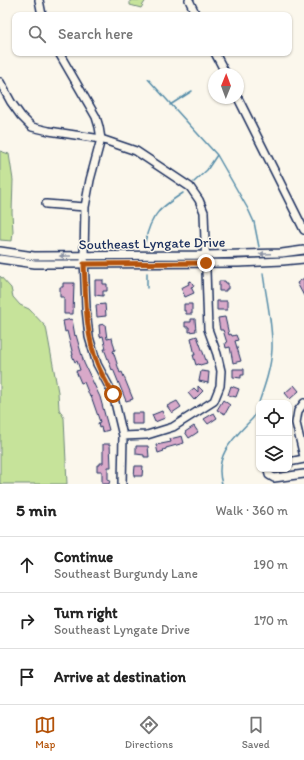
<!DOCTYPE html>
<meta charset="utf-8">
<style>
:root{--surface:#fff;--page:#f2f2f2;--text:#222;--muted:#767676;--line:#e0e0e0;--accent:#b45309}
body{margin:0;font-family:Itim,sans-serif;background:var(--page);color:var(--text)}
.controls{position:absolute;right:12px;bottom:12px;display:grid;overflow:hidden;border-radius:8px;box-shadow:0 1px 3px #0004}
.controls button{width:36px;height:36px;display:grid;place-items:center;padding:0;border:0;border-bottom:1px solid var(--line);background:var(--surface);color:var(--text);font:20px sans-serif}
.compass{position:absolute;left:208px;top:68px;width:36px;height:36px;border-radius:50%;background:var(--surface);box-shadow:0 1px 3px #0004;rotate:1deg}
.stop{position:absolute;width:12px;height:12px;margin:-9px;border:3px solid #b45309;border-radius:50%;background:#fff}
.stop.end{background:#b45309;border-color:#fff;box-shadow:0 1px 4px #0008}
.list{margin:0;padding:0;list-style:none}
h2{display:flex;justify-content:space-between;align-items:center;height:52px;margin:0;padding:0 16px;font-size:17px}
h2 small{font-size:13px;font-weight:400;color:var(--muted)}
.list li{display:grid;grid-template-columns:26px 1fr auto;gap:12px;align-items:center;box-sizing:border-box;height:56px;padding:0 16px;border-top:1px solid var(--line)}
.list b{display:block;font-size:15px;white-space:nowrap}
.list p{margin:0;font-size:13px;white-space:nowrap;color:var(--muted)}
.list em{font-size:13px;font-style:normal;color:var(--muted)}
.icon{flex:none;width:22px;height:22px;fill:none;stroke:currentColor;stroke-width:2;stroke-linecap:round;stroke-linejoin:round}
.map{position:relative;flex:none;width:304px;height:484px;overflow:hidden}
.search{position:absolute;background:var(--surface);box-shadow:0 1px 3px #0004;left:12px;right:12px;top:12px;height:44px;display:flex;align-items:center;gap:10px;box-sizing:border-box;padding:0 14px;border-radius:8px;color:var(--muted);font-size:15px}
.sheet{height:220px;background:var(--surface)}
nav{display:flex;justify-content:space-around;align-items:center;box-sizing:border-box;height:56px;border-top:1px solid var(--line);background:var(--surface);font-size:11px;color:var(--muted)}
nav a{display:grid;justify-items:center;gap:2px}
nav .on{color:var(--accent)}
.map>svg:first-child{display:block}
</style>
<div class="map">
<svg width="304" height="484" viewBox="0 0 304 484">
<rect width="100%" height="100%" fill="#fbf7ec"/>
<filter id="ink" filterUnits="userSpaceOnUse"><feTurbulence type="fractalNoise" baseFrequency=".025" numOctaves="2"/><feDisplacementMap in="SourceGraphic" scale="8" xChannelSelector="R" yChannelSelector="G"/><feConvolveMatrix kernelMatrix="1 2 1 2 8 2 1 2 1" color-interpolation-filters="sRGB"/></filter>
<g filter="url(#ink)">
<!-- green -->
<path fill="#c6e39a" stroke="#70897c" d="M130 0H146L141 8 130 5Z
M0 151 9 154 13 180 12 212 13 232 12 241 0 240Z
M0 276 11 288 13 297 20 305 29 309 46 327 58 392 59 409 64 418 67 484H0Z"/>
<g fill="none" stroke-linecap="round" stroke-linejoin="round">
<!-- stream -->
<path stroke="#568da9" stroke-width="1.5" d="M148 79 217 155 248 209 254 222 259 247
M170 105 192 91
M194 182 207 170 217 155
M145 242C151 214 160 208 183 193
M147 288V273
M222 484C213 455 235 437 253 418L255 414C262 393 271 371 272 349 273 324 266 298 263 273"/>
</g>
<!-- building -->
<path fill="#d8a9c9" stroke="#1b2f5e" d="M304 278V296L297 283Z
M95 280H103V284H107V291H103V296L95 295Z
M191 281 194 286 191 287 194 293 185 297 181 288 189 284 188 282Z
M219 281H225L226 283H228V289H226V291H219Z
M63 283H74L73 314H64V297H60V287H63Z
M217 301H227V310H217Z
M105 304 106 316 97 317 96 305Z
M184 304H192V314H186V311H184Z
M225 317 229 335 231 334 232 336 236 335 238 340 235 341 241 361 233 363 230 347 226 348 225 343H227L223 330H220L218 318Z
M72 319 75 336 76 335 84 363 100 397 109 430 102 432 101 427 99 428 98 423 100 422 91 396 90 397 84 382 81 383 76 371 80 370 77 361 75 362 72 355H73L67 331 65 332 63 321Z
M191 319H195L196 331 189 332V327H185V322H191Z
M105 324 107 339 112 338 115 350 113 351 120 373 122 372 133 399 126 401 113 369 112 370 106 354 104 349H106L103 336 100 337 99 325Z
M197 336 207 363 200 365 199 364 196 365 193 355H195L191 338Z
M233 369H244V375H241V378L233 377Z
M201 371 209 372 208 383 199 381Z
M294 385 299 391 290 399 285 393Z
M198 386 203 391 194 400 188 393 194 388 198 392Z
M231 386 239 389 236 397 228 395Z
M223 400 230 405 225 414 217 410Z
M177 401 181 407 172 413 167 406Z
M162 411 165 418 155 422 152 415Z
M132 413H143V424H132Z
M214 413 217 418 208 424 204 419Z
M194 426 198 432 189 438 185 432Z
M182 436 184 443 166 448V449L163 450 164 451 158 453 156 445 171 442 170 439Z
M103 444H110L111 467H108V480H110L109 484H102V471H97V465H100V463H103Z
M136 446H148L149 457H144V455L136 454Z
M135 466H143L142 476H134Z"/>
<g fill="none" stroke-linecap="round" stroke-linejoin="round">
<defs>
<path id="minor" d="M39 0 42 15
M189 0 196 15
M59 53 96 117 99 127 101 139 90 180 85 207 84 256 86 309 89 337 97 364 113 394 123 436 122 484
M215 53 226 74
M0 82 11 102 21 116 32 127 49 131 101 139 136 151 190 187 199 200 204 212 208 329 217 354 221 371 220 386 214 401 173 427 147 435 123 436
M238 98 304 230
M46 204 85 207
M0 251 34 256 206 255 282 253 304 250
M0 259 35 264H68L238 263 283 261 304 259
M304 403 298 411 296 423 304 457
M289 462 304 459
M268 469 269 475 274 478 304 474"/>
</defs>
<!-- minor casing -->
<use href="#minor" stroke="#1b2f5e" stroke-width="10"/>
<!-- minor -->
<use href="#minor" stroke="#fbf7ec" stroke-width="7"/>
</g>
<!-- one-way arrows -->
<defs><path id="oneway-solid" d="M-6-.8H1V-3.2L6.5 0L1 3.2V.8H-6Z"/></defs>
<g fill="#8b93a5">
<use href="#oneway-solid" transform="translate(265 254) rotate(178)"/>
<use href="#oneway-solid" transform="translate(65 256) rotate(-180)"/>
</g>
</g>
<g fill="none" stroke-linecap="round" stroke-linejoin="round" filter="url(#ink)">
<!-- route -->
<path stroke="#b45309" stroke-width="5" d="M113 394C107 384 101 374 97 363 85 332 86 297 84 264L206 263"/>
</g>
<g text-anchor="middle" stroke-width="3" stroke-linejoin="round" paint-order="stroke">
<!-- street labels -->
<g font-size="14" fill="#1b2f5e" stroke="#fbf7ec">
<text transform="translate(152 243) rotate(-1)" y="5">Southeast Lyngate Drive</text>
</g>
</g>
</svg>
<div class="controls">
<button><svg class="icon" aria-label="locate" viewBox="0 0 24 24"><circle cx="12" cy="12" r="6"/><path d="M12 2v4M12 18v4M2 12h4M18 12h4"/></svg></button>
<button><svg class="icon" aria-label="layers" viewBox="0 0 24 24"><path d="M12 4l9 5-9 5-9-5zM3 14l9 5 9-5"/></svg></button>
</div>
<svg class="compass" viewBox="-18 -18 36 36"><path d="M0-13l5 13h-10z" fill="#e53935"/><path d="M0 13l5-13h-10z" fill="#767676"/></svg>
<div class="stop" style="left:113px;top:394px"></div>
<div class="stop end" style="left:206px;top:263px"></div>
<div class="search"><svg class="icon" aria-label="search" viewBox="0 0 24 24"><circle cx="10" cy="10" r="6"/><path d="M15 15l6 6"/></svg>Search here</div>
</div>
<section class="sheet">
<h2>5 min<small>Walk · 360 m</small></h2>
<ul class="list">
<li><svg class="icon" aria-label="ahead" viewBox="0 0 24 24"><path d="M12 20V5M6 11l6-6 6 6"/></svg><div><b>Continue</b><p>Southeast Burgundy Lane</p></div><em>190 m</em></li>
<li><svg class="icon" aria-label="right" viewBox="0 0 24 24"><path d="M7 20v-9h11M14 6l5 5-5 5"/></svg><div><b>Turn right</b><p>Southeast Lyngate Drive</p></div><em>170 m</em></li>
<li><svg class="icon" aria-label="arrive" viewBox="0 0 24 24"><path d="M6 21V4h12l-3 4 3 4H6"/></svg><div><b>Arrive at destination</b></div></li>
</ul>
</section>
<nav>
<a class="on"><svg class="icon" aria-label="map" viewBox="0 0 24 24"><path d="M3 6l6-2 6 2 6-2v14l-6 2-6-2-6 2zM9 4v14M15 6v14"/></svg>Map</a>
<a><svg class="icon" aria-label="directions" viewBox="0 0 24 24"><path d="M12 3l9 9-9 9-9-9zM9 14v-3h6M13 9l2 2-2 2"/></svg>Directions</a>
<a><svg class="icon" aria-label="saved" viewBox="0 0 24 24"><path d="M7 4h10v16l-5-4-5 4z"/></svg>Saved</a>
</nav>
